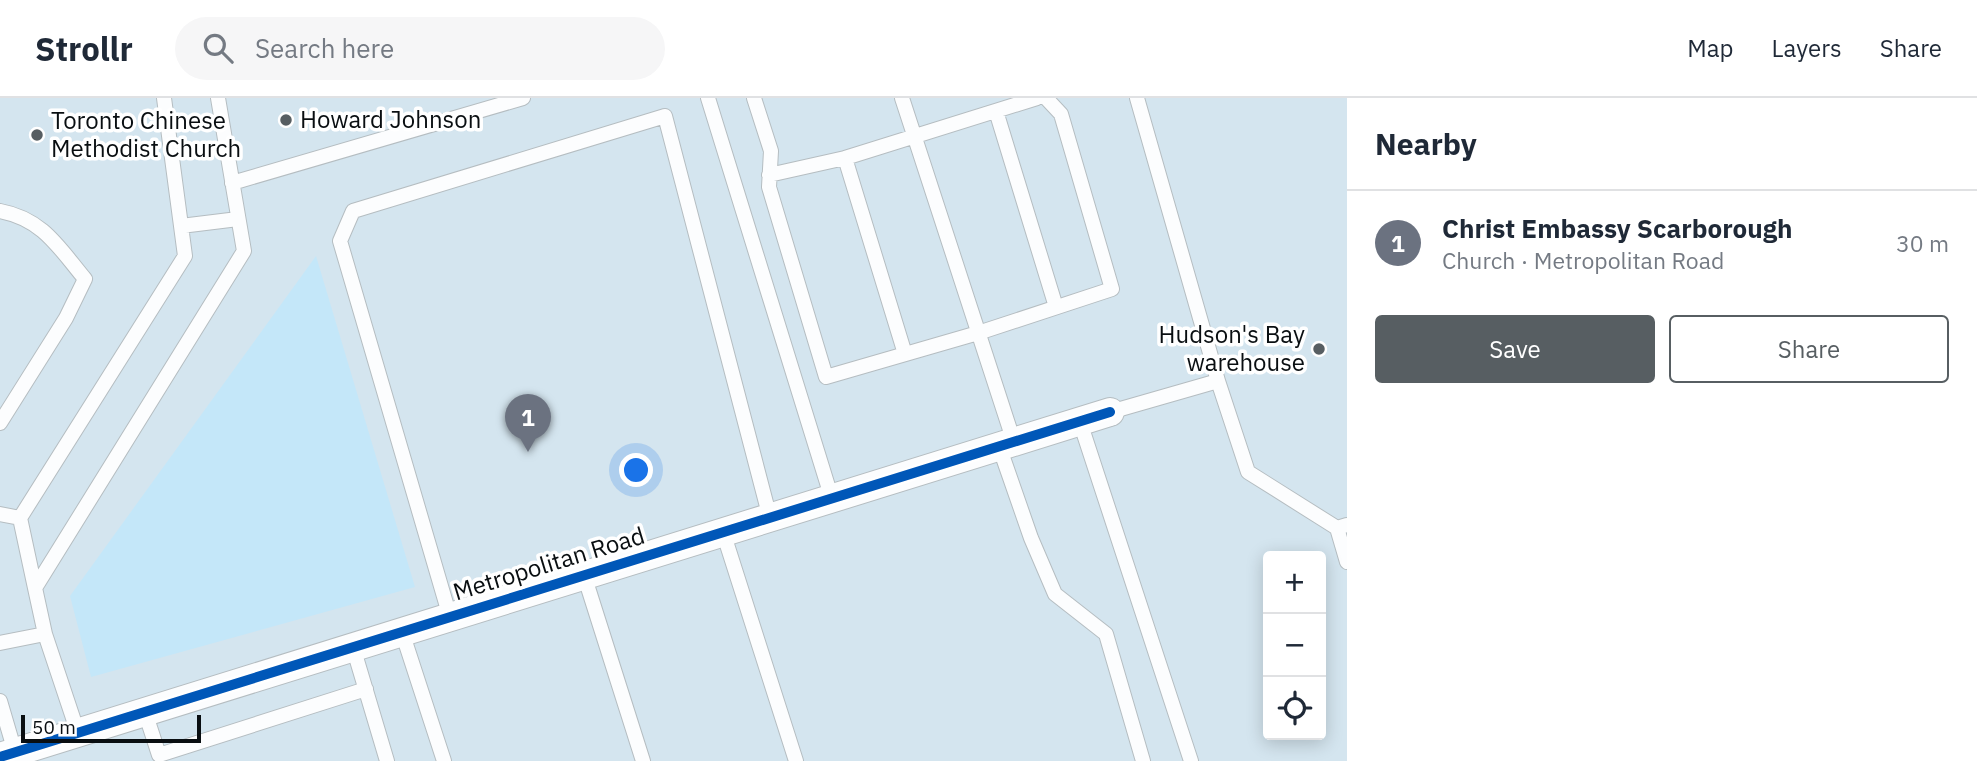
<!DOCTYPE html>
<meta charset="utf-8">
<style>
:root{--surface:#fff;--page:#f6f6f7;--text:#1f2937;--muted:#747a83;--line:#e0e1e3;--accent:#575e62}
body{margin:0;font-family:"IBM Plex Sans",sans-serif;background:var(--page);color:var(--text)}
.controls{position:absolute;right:21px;bottom:21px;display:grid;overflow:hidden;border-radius:7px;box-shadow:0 4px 18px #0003}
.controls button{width:63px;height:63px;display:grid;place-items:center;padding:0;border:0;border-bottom:2px solid var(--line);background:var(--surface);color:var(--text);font:35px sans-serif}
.scale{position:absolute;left:21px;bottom:18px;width:180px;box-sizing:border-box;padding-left:7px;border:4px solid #090e11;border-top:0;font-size:19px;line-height:24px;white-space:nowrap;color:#090e11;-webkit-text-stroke:5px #fff;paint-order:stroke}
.you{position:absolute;left:637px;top:373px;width:24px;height:24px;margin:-18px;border:5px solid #fff;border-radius:50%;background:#1a73e8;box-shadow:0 0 0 10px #1a73e833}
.badge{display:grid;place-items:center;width:46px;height:46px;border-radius:50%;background:var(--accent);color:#fff;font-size:23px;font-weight:700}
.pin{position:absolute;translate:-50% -58px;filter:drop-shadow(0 2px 4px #0008)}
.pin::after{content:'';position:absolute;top:37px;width:24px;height:21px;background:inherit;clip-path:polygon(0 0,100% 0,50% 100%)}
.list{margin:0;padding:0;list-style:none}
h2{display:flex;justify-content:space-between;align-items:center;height:91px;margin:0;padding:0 28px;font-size:30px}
h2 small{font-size:23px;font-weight:400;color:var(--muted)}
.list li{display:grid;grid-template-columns:46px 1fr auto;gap:21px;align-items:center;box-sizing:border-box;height:105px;padding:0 28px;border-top:2px solid var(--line)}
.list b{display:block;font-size:26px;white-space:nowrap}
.list p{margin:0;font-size:23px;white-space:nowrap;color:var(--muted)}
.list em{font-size:23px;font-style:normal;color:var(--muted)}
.actions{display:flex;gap:14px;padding:21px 28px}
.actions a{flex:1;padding:16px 0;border:2px solid var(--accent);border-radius:7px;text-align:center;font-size:24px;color:var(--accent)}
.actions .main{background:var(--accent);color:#fff}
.icon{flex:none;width:38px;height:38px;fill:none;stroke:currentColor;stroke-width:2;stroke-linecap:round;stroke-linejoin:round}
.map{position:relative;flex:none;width:1347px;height:663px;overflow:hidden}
header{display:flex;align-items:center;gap:42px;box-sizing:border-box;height:98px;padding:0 35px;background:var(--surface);border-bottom:2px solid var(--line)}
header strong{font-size:33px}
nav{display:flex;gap:38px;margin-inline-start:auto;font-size:24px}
.search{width:490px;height:63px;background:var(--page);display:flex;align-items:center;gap:18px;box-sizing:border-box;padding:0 24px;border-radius:38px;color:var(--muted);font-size:26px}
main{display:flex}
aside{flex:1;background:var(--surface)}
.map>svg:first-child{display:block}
</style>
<header>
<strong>Strollr</strong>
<div class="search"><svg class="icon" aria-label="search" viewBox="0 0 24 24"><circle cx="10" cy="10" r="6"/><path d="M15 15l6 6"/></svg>Search here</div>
<nav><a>Map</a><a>Layers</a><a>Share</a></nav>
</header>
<main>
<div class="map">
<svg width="1347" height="663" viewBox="0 0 1347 663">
<rect width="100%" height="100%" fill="#e8f2f7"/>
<!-- built -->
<path fill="#d4e5ef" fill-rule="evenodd" d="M0 0H1347V663H0ZM1268 458H1321V637H1268Z"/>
<!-- green -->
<path fill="#c4e7f9" d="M316 158 415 489 91 579 70 498Z"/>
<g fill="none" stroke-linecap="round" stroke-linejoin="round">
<defs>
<path id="lane" d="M708 0 832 401
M754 0 771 53 769 89 826 279 978 235 1112 191 1061 16 1046 0
M902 0 1014 344
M996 13 1056 209
M769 77 845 60
M232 85 523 0
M0 113C43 121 59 150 85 181L66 220 0 325
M181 128 238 121
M905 256 845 60 1037 0
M1218 283 1248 374 1337 430 1347 427
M1110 314 1218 283 1137 0
M1080 324 1191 663
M999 348 1031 440 1055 496 1106 536 1143 663
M0 416 20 420
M1337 430 1347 464
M723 434 796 663
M584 477 643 663
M35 490 20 420 185 158 164 0
M450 519 340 143 353 113 665 18 770 420
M402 534 444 663
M0 545 45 536
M353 549 387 663
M0 603 15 654
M145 614 159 657 366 591
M78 635 45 536 35 490 244 153 218 0"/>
<path id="street" d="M0 659 1110 314"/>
</defs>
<!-- lane casing -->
<use href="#lane" stroke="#b5bdc1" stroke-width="16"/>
<!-- street casing -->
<use href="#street" stroke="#b5bdc1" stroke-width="30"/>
<!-- lane -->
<use href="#lane" stroke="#fcfdfe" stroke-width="14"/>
<!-- street -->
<use href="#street" stroke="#fcfdfe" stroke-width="28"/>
<defs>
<path id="cycleway" d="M0 659 1110 314"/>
</defs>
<!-- cycleway casing -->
<use href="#cycleway" stroke="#fff" stroke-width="15"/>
<!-- cycleway -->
<use href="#cycleway" stroke="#0057b8" stroke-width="10"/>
</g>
<!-- markers -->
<g fill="#575e62" stroke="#fff" stroke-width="2.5">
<circle cx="286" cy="22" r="7"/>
<circle cx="37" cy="37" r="7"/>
<circle cx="1319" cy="251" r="7"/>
</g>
<g text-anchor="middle" stroke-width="7" stroke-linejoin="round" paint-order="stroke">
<!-- poi labels -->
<g font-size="24" fill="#090e11" stroke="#fff" text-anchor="start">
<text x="300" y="30">Howard Johnson</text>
<text x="51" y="31">Toronto Chinese<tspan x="51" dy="28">Methodist Church</tspan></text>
<text x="1305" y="245" text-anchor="end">Hudson's Bay<tspan x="1305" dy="28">warehouse</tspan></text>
</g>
<!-- street labels -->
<g font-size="24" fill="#090e11" stroke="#fff">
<text transform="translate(549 466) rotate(-17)" y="8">Metropolitan Road</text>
</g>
</g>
</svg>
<div class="controls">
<button>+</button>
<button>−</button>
<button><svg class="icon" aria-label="locate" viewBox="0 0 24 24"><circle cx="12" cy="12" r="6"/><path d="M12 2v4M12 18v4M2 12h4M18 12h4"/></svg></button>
</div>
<div class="scale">50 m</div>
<div class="you"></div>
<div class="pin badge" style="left:528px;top:354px;background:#6b7280">1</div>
</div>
<aside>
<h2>Nearby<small></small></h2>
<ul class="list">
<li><span class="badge" style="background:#6b7280">1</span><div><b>Christ Embassy Scarborough</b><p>Church · Metropolitan Road</p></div><em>30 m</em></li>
</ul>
<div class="actions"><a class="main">Save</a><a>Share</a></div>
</aside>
</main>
